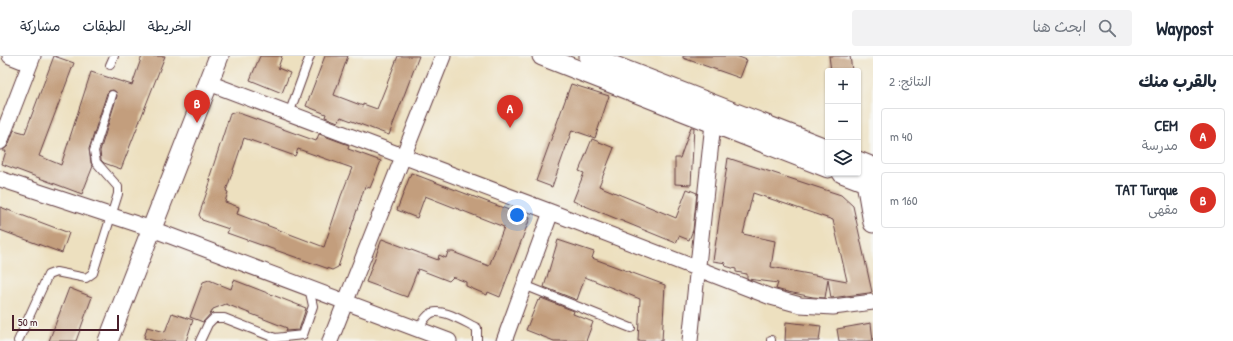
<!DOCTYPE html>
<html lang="ar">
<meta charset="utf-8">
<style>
:root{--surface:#fff;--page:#f2f2f3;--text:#1f2937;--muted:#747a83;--line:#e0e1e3;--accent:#d93025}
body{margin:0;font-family:"Patrick Hand","Playpen Sans Arabic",sans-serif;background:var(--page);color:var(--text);direction:rtl}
.controls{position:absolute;right:12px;top:12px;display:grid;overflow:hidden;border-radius:4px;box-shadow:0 1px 3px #0004}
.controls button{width:36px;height:36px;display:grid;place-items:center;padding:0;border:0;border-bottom:1px solid var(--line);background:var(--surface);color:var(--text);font:20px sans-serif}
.scale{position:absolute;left:12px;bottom:10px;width:107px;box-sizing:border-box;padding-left:4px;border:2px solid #4a1f2b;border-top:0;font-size:11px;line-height:14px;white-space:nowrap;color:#4a1f2b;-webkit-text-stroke:3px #f6f6f2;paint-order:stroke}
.you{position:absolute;left:517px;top:159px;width:14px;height:14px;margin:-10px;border:3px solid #fff;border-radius:50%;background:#1a73e8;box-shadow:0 0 0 6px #1a73e833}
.badge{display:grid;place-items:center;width:26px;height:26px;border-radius:50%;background:var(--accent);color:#fff;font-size:13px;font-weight:700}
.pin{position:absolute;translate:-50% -33px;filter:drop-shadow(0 1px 2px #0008)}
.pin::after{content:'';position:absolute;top:21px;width:14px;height:12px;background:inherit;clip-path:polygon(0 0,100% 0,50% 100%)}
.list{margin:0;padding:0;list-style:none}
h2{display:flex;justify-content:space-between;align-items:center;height:52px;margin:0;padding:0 16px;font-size:17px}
h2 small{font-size:13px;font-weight:400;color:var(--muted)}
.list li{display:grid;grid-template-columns:26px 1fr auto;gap:12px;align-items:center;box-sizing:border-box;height:56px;margin:0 8px 8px;padding:0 8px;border:1px solid var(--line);border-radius:4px}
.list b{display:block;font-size:15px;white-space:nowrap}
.list p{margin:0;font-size:13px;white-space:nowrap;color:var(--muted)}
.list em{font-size:13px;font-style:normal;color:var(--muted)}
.icon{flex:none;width:22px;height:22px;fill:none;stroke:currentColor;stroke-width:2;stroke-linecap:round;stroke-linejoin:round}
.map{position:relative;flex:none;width:873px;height:285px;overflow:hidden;direction:ltr}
header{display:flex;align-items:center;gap:24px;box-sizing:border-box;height:56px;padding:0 20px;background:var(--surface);border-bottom:1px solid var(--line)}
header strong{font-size:19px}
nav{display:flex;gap:22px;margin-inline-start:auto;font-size:14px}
.search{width:280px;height:36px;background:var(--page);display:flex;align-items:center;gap:10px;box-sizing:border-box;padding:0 14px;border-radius:4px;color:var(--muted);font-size:15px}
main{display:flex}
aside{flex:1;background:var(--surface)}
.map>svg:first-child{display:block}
</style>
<header>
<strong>Waypost</strong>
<div class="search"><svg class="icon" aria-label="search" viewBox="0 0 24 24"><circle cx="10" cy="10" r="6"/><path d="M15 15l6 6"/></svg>ابحث هنا</div>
<nav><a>الخريطة</a><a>الطبقات</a><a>مشاركة</a></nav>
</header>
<main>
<aside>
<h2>بالقرب منك<small>النتائج: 2</small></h2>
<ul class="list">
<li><span class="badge">A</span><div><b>CEM</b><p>مدرسة</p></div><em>40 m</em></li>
<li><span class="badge">B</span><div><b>TAT Turque</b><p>مقهى</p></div><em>160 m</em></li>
</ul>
</aside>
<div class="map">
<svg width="873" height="285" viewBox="0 0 873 285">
<rect width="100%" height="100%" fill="#f6f6f2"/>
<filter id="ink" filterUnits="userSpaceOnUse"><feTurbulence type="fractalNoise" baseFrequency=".025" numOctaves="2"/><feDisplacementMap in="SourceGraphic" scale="8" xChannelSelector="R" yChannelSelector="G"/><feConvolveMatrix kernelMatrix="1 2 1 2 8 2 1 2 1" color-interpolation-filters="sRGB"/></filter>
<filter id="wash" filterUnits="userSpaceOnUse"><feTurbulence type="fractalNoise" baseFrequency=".012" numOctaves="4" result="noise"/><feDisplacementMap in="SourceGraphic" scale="16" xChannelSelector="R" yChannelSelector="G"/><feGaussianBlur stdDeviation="0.9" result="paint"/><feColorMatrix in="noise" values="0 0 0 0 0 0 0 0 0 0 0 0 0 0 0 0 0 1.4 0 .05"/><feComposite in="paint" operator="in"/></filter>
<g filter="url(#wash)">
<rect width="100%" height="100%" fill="#ede0bf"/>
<g id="blocks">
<!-- building -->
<path fill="#c39e7d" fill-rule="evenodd" d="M54 0 74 7 39 100 61 109 91 16 132 29 142 0H165L121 113 104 107 101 104 100 95 117 40 116 36 113 34 109 35 107 37 89 93 91 107 93 110 82 138 2 108 6 95H2L8 90 14 74 25 77Z
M260 0H282L278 12 290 17 282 37 250 24Z
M325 0H348L334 39 363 50V48L377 53 398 0H419L389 79 341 61 338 66 325 61 326 58 306 50Z
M683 0H736L747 4 740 22 683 2Z
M829 0H850L852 15H831Z
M571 28 609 40 595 82 572 74 552 131 536 125Z
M236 56 316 85 319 78 349 89 348 93 381 105 370 132 365 130 338 211 332 214 227 177 229 173 202 164 199 159 211 124 209 123 230 58ZM244 82 295 100 298 93 352 112 341 140 324 191 237 158 239 151 225 146 228 136 226 135Z
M691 71H694L691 129 675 128V102H680Z
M592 83 614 92 599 130 676 162 687 133 697 137 693 174 689 184 679 180 676 187 573 145 584 117 579 115Z
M728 102 841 139 853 150 872 236 869 237 831 242 828 223 825 242 813 241 783 235 776 233 778 227 748 223 747 222V218L736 216V213L725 210 726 207 713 205ZM753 137 833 164 847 225 771 211 775 185 743 178Z
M411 117 530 162 500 241 488 236 487 239 466 230V226L453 221 449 225 418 213 407 241 366 226 382 183 438 204 439 199 446 202 448 196H453L489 210 504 171 425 140 417 162 397 154Z
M0 151 69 177 62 197 0 174Z
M558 184 594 196 592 202 665 229 662 285H638L640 243 585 221 577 244 544 231Z
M209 224 231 233 234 224 306 252 299 274 286 275 287 272 226 248 213 253 211 257 203 266 190 261 203 226Z
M69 232 92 241 76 285H49Z
M541 242 574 255 573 258 593 266 586 285H554L526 274 538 244 540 245Z
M172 257 193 264 186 285H155L144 282 147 271 165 276Z
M786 266 821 270 819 285H785Z
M871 267 873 285H839L837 273Z"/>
</g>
</g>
<g filter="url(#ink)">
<use href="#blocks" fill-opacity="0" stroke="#623c41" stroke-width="1"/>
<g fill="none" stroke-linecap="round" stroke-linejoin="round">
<defs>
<path id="service" d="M110 9 114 0
M289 58 310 0
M524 229 631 272
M418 273C421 269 425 261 430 258 440 250 466 267 477 272V285
M18 285 48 219 56 216 86 222 93 217 118 138V131L96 106 94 95 112 39
M200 285 208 268 214 262H224L275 282 303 279 313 250 309 232
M771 285V284"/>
<path id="minor" d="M10 0 30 8
M209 27 551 156 771 241 800 249 833 251 873 246
M0 86 33 0
M0 123 152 173 449 285
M330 285 443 0
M504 285 551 156
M690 285 714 58"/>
<path id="tertiary" d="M542 0 828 112
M589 0 828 93
M858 105 873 111
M842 117 873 129
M866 126 873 167
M108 285 219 0"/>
</defs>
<!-- service casing -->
<use href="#service" stroke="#623c41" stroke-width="10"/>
<!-- minor casing -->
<use href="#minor" stroke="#623c41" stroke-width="17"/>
<!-- tertiary casing -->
<use href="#tertiary" stroke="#623c41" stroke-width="21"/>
<!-- service -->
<use href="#service" stroke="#fff" stroke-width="8"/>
<!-- minor -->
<use href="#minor" stroke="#fff" stroke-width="15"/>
<!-- tertiary -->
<use href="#tertiary" stroke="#fff" stroke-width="19"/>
</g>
</g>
</svg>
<div class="controls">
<button>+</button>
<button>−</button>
<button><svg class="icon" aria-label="layers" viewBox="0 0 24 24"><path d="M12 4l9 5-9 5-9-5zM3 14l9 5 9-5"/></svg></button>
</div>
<div class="scale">50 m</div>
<div class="you"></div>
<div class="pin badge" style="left:510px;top:72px">A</div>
<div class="pin badge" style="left:197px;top:67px">B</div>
</div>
</main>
